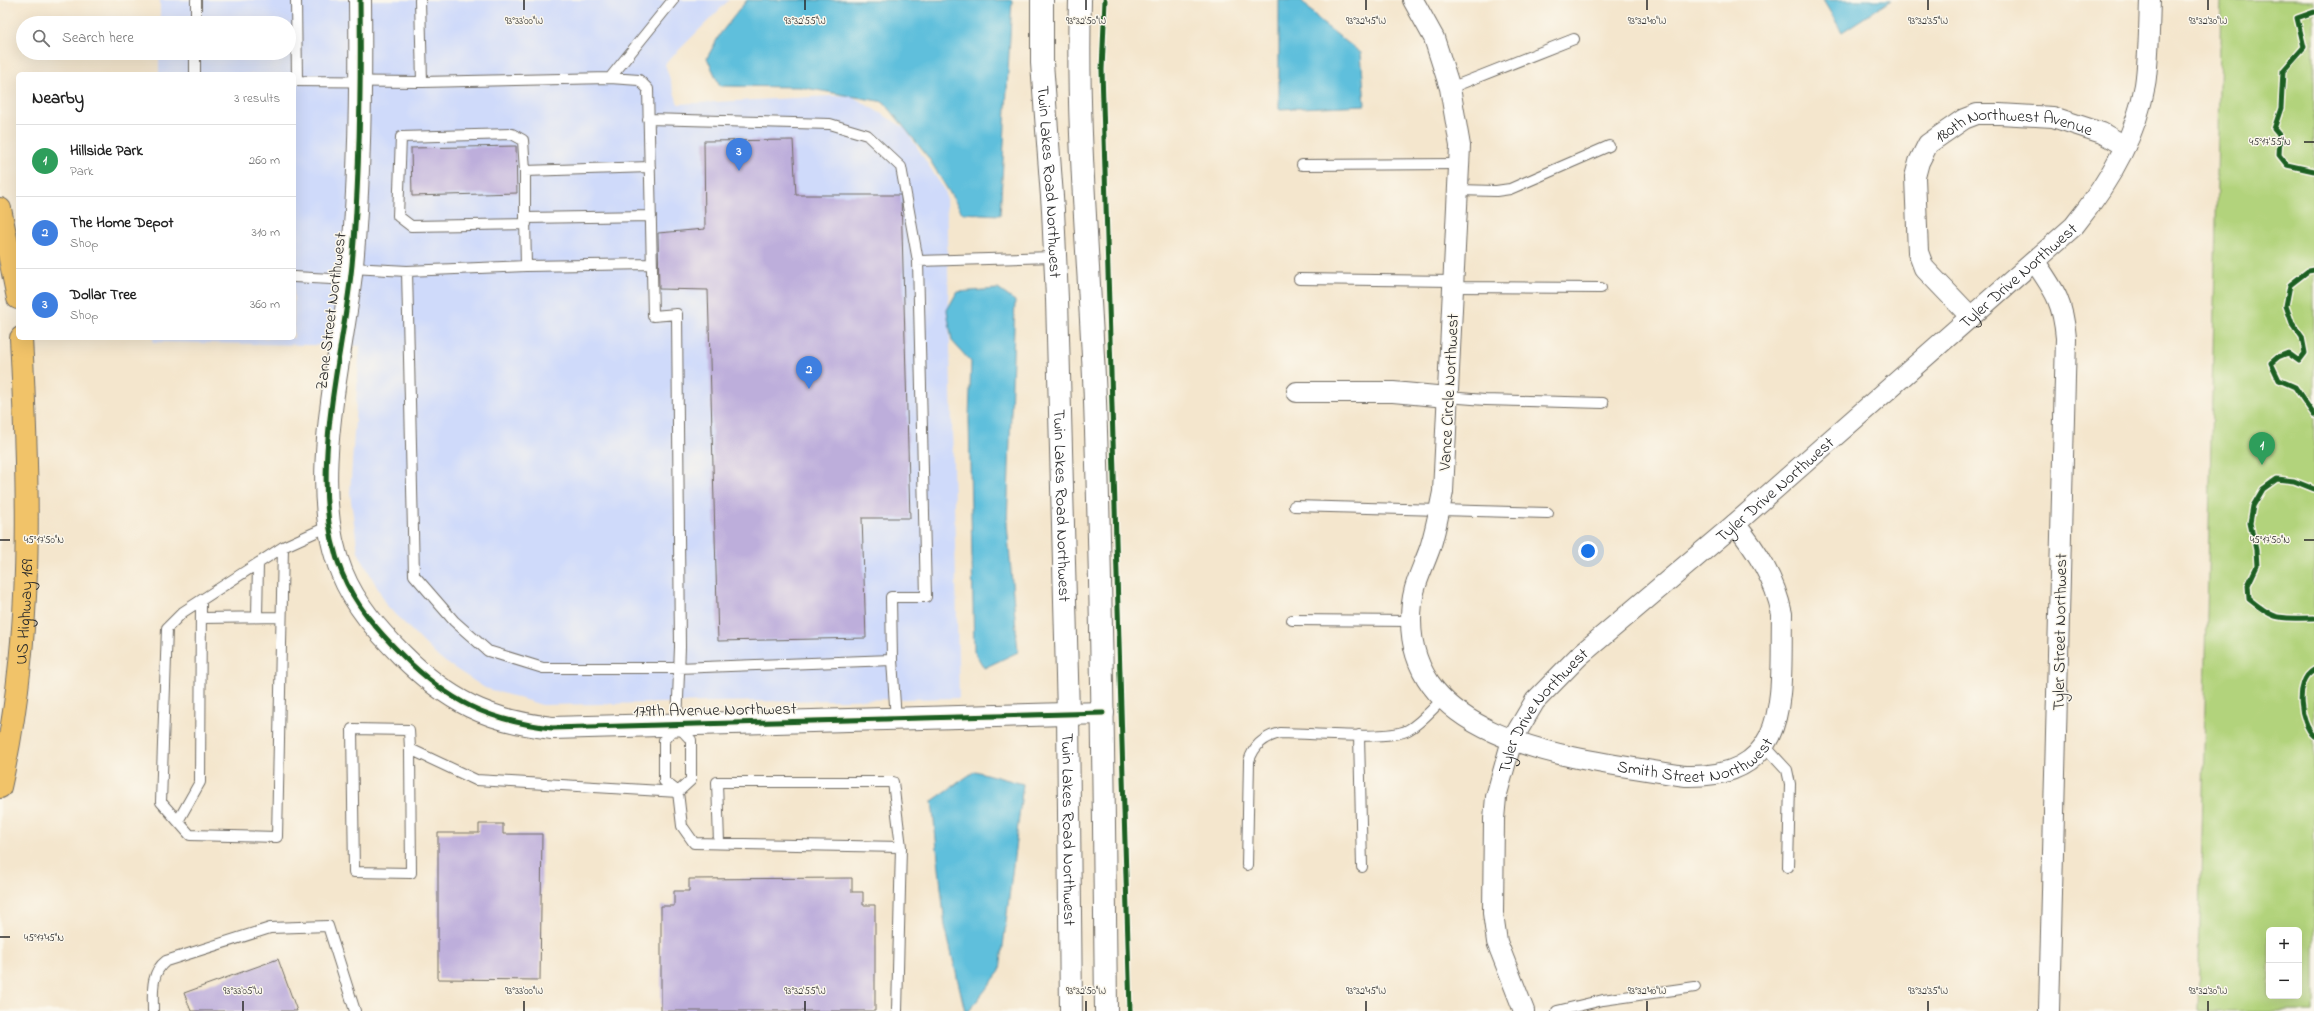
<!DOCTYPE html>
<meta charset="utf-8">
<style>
:root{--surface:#fff;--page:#f2f2f2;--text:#222;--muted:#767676;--line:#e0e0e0;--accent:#b5179e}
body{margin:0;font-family:"Indie Flower",sans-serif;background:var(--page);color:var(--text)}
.controls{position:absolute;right:12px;bottom:12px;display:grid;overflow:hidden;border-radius:6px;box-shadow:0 4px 16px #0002}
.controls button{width:36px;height:36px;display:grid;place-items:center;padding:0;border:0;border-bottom:1px solid var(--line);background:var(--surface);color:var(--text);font:20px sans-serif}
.you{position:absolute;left:1588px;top:551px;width:14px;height:14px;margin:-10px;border:3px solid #fff;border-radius:50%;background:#1a73e8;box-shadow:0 0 0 6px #1a73e833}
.badge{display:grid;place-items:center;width:26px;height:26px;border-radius:50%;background:var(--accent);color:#fff;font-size:13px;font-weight:700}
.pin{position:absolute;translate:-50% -33px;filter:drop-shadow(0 1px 2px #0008)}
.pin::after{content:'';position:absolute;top:21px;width:14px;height:12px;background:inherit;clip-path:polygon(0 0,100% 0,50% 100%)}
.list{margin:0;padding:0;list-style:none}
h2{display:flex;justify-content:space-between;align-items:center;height:52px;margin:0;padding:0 16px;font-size:17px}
h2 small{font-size:13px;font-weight:400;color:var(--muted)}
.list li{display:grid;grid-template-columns:26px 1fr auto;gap:12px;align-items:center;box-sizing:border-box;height:72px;padding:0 16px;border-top:1px solid var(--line)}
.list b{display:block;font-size:15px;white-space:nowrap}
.list p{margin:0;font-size:13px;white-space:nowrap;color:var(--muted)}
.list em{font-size:13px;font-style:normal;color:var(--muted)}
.icon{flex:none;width:22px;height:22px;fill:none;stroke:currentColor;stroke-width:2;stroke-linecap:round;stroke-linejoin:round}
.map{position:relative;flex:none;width:2314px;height:1011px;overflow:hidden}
.search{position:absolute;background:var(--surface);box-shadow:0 4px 16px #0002;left:16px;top:16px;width:280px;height:44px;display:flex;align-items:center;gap:10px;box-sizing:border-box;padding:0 14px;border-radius:22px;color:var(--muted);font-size:15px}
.panel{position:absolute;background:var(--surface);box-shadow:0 4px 16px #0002;left:16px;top:72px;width:280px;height:268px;border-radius:6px}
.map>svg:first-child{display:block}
</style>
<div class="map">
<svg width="2314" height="1011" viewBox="0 0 2314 1011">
<rect width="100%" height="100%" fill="#fbf7ec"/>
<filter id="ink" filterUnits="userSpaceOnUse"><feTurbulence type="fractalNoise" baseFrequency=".025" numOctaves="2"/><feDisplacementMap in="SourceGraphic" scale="8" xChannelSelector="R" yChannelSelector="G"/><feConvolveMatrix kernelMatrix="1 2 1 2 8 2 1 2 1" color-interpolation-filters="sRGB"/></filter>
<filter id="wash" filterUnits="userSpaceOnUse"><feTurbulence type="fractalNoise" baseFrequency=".012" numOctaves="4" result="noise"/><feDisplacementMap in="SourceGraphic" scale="16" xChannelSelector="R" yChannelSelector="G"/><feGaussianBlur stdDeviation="0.9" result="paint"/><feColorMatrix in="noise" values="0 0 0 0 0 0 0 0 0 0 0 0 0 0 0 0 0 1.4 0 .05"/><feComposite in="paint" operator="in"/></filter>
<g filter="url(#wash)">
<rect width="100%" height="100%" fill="#f4e6cd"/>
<!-- built -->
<path fill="#cfdafa" d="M160 0H729L665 64 678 104 850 95 905 128 946 193 959 698 542 705 485 688 439 658 388 607 358 552 350 493 360 346 153 342V338H294V74H159V53H289V23H160Z"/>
<!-- green -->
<path fill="#b2d37b" stroke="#6e7f53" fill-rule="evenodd" d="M2221 0H2314V1011H2198ZM2269 930H2299V996H2269Z"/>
<!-- water -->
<path fill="#5ebfdc" stroke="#447584" d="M747 0H1012L1000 215 962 213 928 157 884 102 800 87 720 86 707 58 720 34Z
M1279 0H1301L1322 23 1361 53 1365 105 1279 109Z
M1823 0H1891L1842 32Z
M998 289 1015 301 1007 524 1018 652 984 668 974 651 969 418 971 362 952 341 947 310 957 292Z
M975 771 1023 784 1000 971 969 1011H965L945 926 932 801Z"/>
<g id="blocks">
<!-- building -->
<path fill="#bdaedb" d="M793 140 796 195H901L910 518H862L866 638 718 641 708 290 659 289 658 233 705 229 704 141Z
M516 146 517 193 412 196 411 148Z
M479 824H503V834H542L540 980 438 979V833H479Z
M852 878V892H863V905H875V1011H661V906H674V891H689V879Z
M278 959 297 1011H191L184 993Z"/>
</g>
</g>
<g filter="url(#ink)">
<use href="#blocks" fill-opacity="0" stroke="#716c64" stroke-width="1"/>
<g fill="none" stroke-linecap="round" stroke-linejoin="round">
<defs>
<path id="service" d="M296 0 297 81
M420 0 422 82 610 78
M673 0 610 78 639 80 648 89 653 316 677 314 680 647 677 724 664 740V781L678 792 682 826 694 843 901 847 893 782H717L719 843
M196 23V0
M195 74V53
M294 81 422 82
M1450 88 1574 39
M1302 165 1459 164
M525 171 523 140 512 134 401 137 398 216 411 226 526 224
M1458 190 1496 191 1510 189 1609 146
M525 218V171L650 167
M918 261 1054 257
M526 266 525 218 651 216
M352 268 407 271 526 266 652 264
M407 271 414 575 454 621 488 651 543 668H678L892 660 891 597H926L918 261 901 167 867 135 830 124 648 119
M294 277 350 280
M1299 279 1453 281
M1453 287 1601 288
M1447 397 1485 400 1603 403
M1294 506 1548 513
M283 547 277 837 190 835 161 802 167 628 183 612 283 547 329 526
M257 617 258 563
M201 618 281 617
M1292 620 1411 621
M892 660 896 720
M1359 735 1362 867
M1764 745 1787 770 1790 784 1788 867
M410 749 411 873 354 872 352 729 409 730 410 749 476 780 678 792 691 780V740L678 726
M178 821 200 782 201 601
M1247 865 1249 761C1254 745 1264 737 1280 733 1308 733 1388 741 1408 730 1421 723 1432 709 1443 699
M153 1011C153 993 150 973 166 961L270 928 328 926 355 1011
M897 1011 901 847
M1557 1011 1603 1000 1695 987"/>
<g id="minor">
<path id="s1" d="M1413 0 1434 38 1450 88 1460 146 1443 492C1439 511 1436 529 1430 548 1420 576 1411 588 1411 620 1411 749 1593 760 1685 776 1794 779 1780 693 1782 614 1775 579 1757 551 1735 524"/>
<path d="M2035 262C2055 291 2063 302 2066 338L2049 1011"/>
<path id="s2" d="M1970 316 1924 268 1918 252 1915 177 1919 162 1928 144 1964 119 1977 114H1999L2053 117 2102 133 2125 146"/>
<path d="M1297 392H1393L1447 397"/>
<path id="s3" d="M1524 1011 1497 942 1493 913 1494 819 1496 797 1512 740 1535 701 1579 656 1735 524 2074 226C2107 185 2136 138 2145 85 2149 57 2149 29 2150 0"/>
</g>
<g id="tertiary">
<path d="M360 0C361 88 360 177 352 265 343 358 305 484 342 573 355 605 378 631 402 655 448 701 488 721 552 728L1103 713"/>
<path id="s4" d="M1042 0V63L1053 210 1057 299 1068 713 1071 1011"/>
<path d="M1080 0C1076 134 1090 268 1095 401 1102 604 1104 808 1106 1011"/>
</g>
<g id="motorway">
<path d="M0 209 18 298"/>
<path id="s5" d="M0 787C34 639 29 489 21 338"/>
</g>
</defs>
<!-- service casing -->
<use href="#service" stroke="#716c64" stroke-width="12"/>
<!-- minor casing -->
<use href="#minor" stroke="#716c64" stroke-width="22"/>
<!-- tertiary casing -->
<use href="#tertiary" stroke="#716c64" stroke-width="24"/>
<!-- motorway casing -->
<use href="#motorway" stroke="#716c64" stroke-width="24"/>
<!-- service -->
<use href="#service" stroke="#fff" stroke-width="10"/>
<!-- minor -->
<use href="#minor" stroke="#fff" stroke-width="20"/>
<!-- tertiary -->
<use href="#tertiary" stroke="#fff" stroke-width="22"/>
<!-- motorway -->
<use href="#motorway" stroke="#f1c369" stroke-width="22"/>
<defs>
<path id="cycleway" d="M360 0C361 88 360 177 352 265 343 358 305 484 342 573 355 605 378 631 402 655 448 701 488 721 552 728L1103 713
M1105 0 1102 70 1130 1011
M2314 12 2297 18 2304 47 2283 71 2281 108 2274 129 2280 136 2279 155 2287 165 2314 171
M2314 270 2308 271 2290 285 2286 306 2292 323 2302 337 2305 353 2299 361 2288 353 2278 357 2271 363 2279 380 2295 387 2314 415
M2314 489 2294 481 2277 479 2263 489 2253 506 2250 523 2256 550 2257 566 2248 585 2249 599C2277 622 2279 618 2314 618
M2314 670C2294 681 2300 723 2314 736"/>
</defs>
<!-- cycleway casing -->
<use href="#cycleway" stroke="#fbf7ec" stroke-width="8"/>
<!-- cycleway -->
<use href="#cycleway" stroke="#1b5e20" stroke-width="5"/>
</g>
</g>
<!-- ticks -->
<path fill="none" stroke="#2b2b2b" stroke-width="1.5" d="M524 0V10M805 0V10M1086 0V10M1366 0V10M1647 0V10M1928 0V10M2208 0V10M2304 142H2314M0 540H10M2304 540H2314M0 937H10M243 1001V1011M524 1001V1011M805 1001V1011M1086 1001V1011M1366 1001V1011M1647 1001V1011M1928 1001V1011M2208 1001V1011"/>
<g text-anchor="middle" stroke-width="3" stroke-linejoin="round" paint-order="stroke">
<!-- street labels -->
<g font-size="17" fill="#2b2b2b" stroke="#fbf7ec">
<text dy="6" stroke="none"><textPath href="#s2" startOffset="287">180th Northwest Avenue</textPath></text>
<text dy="6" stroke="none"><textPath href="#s4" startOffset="182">Twin Lakes Road Northwest</textPath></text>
<text dy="6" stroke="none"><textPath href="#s3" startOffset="968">Tyler Drive Northwest</textPath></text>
<text transform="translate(330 311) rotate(-83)" y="6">Zane Street Northwest</text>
<text transform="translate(1448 392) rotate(-87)" y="6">Vance Circle Northwest</text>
<text dy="6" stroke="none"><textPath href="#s3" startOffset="644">Tyler Drive Northwest</textPath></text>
<text dy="6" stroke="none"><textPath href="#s4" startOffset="506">Twin Lakes Road Northwest</textPath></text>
<text dy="6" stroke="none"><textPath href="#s5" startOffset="177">US Highway 169</textPath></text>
<text transform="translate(2059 632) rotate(-89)" y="6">Tyler Street Northwest</text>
<text transform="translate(715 709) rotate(-1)" y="6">179th Avenue Northwest</text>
<text dy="6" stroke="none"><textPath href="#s3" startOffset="320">Tyler Drive Northwest</textPath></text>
<text dy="6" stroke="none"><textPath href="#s1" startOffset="993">Smith Street Northwest</textPath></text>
<text dy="6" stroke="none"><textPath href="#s4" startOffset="830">Twin Lakes Road Northwest</textPath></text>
</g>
</g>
<g font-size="10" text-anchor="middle" fill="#2b2b2b" stroke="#fbf7ec" stroke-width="3" stroke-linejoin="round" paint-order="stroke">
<text x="524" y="24">93°33'00"W</text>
<text x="805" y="24">93°32'55"W</text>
<text x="1086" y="24">93°32'50"W</text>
<text x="1366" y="24">93°32'45"W</text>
<text x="1647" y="24">93°32'40"W</text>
<text x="1928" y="24">93°32'35"W</text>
<text x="2208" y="24">93°32'30"W</text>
<text x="2270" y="145">45°17'55"N</text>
<text x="44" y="543">45°17'50"N</text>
<text x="2270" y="543">45°17'50"N</text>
<text x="44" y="941">45°17'45"N</text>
<text x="243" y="994">93°33'05"W</text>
<text x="524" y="994">93°33'00"W</text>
<text x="805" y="994">93°32'55"W</text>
<text x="1086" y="994">93°32'50"W</text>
<text x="1366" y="994">93°32'45"W</text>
<text x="1647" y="994">93°32'40"W</text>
<text x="1928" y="994">93°32'35"W</text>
<text x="2208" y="994">93°32'30"W</text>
</g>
</svg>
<div class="controls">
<button>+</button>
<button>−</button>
</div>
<div class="you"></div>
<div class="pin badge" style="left:2262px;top:465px;background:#2e9e5b">1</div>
<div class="pin badge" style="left:809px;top:389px;background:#3f7fe0">2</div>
<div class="pin badge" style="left:739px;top:171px;background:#3f7fe0">3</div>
<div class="search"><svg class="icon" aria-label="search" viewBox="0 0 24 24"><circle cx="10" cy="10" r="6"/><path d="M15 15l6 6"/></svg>Search here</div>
<section class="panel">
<h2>Nearby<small>3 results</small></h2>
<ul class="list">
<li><span class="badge" style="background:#2e9e5b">1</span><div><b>Hillside Park</b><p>Park</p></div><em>260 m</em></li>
<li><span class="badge" style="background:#3f7fe0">2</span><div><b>The Home Depot</b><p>Shop</p></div><em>310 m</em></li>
<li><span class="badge" style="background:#3f7fe0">3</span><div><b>Dollar Tree</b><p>Shop</p></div><em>360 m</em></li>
</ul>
</section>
</div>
